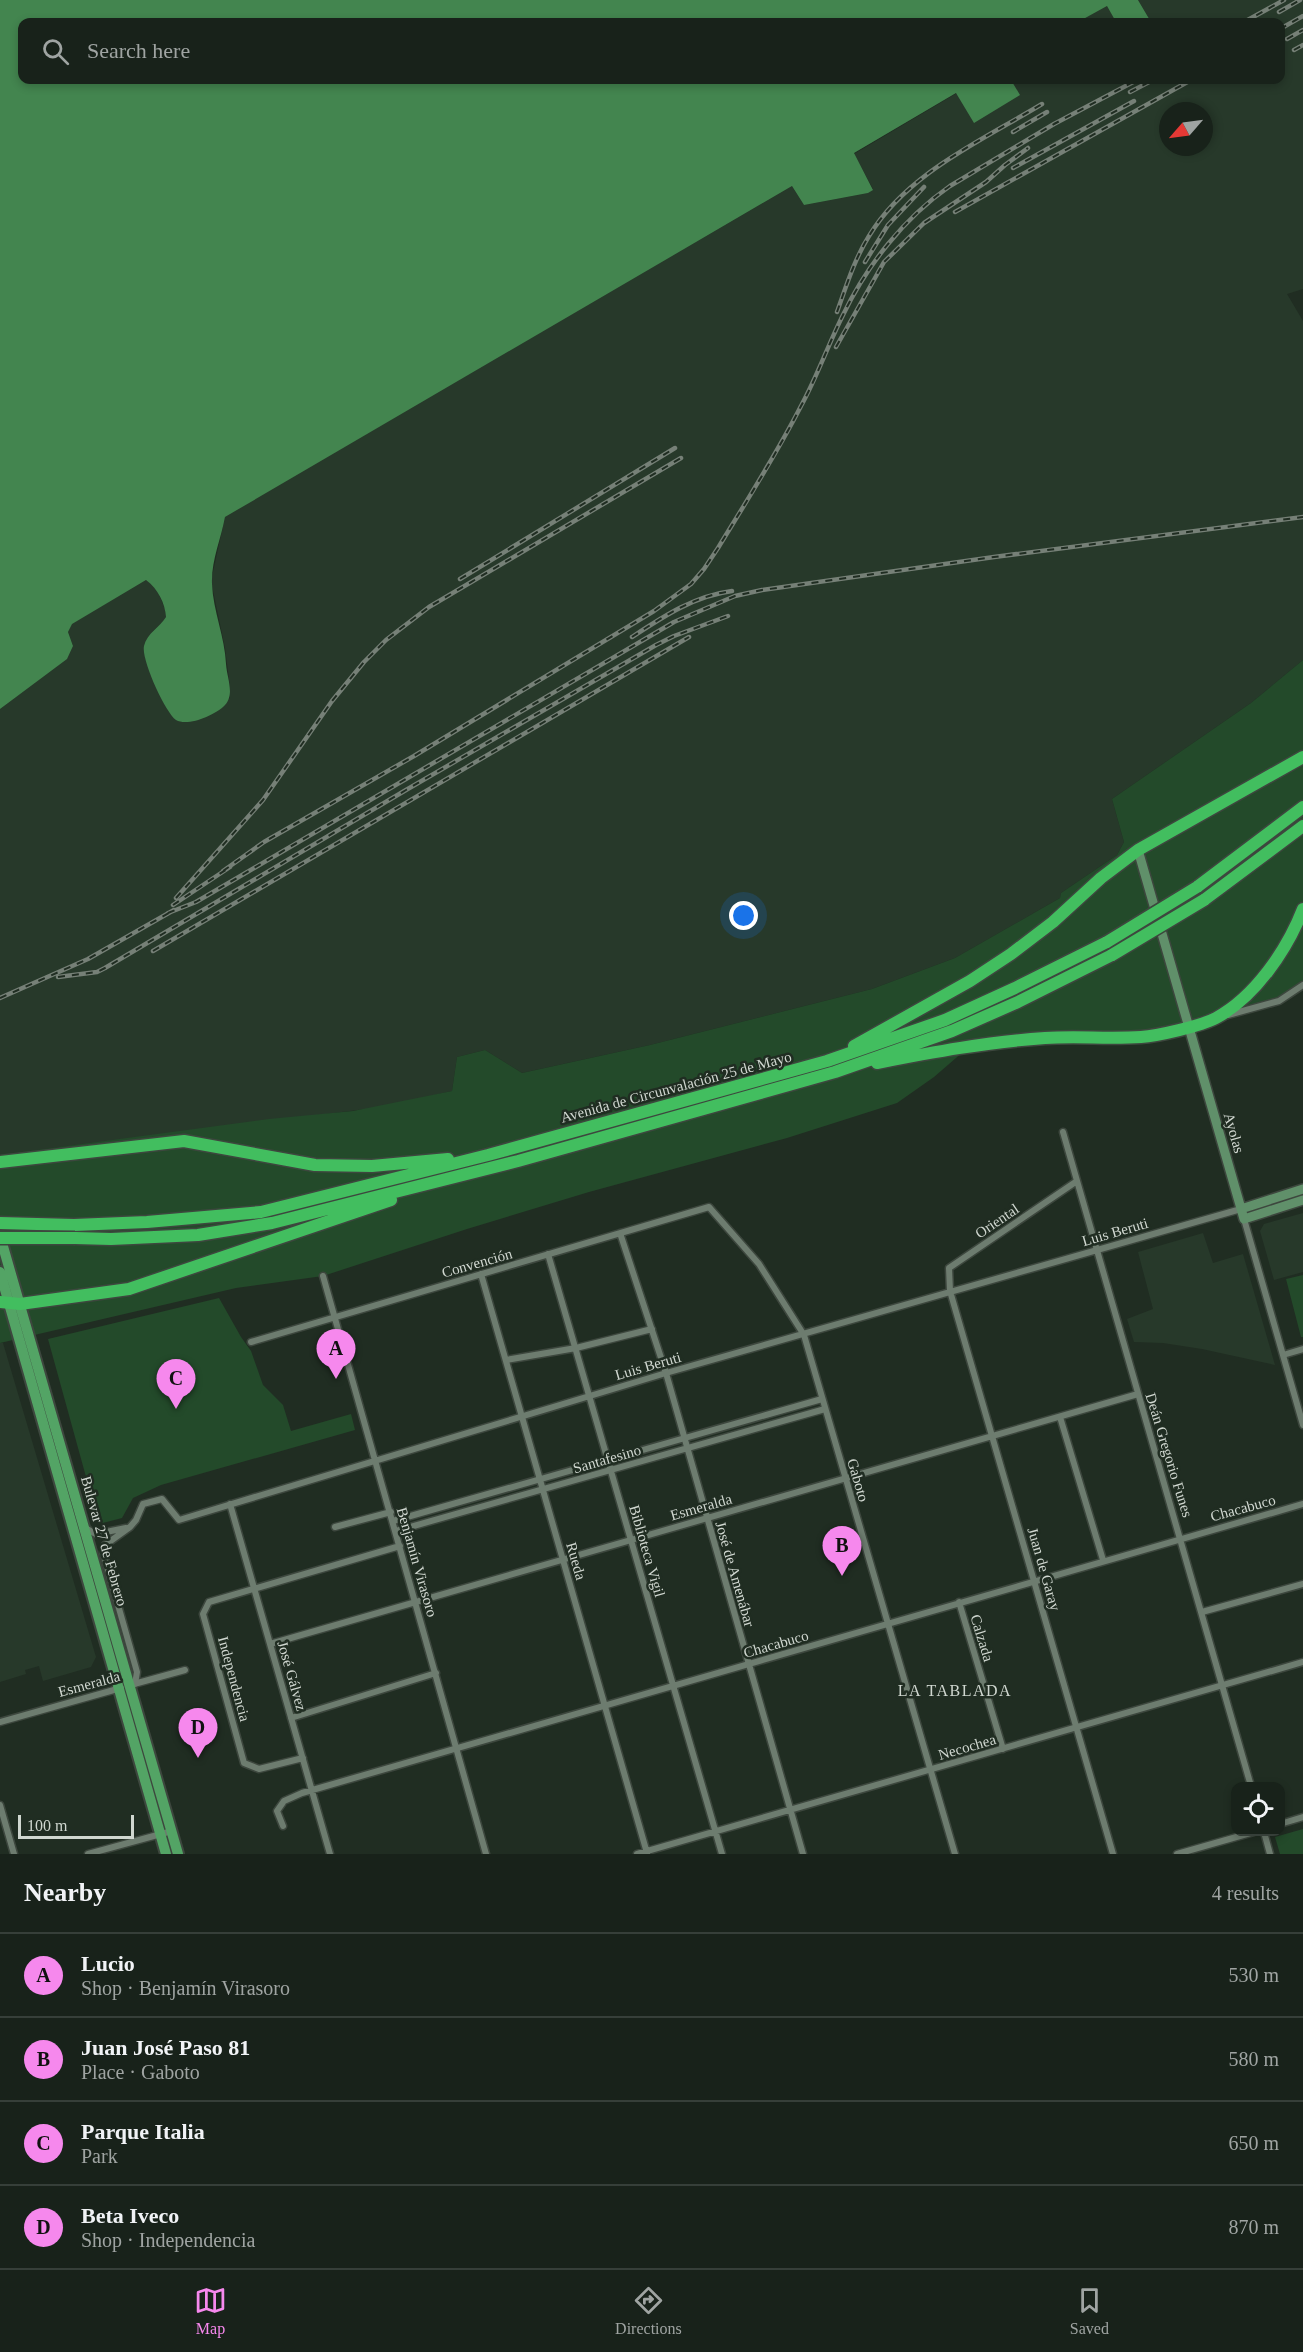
<!DOCTYPE html>
<meta charset="utf-8">
<style>
:root{--surface:#18221a;--page:#252f27;--text:#f1f3f6;--muted:#9fa4a2;--line:#363f39;--accent:#f688ed}
body{margin:0;font-family:Georgia,serif;background:var(--page);color:var(--text)}
.controls{position:absolute;right:18px;bottom:18px;display:grid;overflow:hidden;border-radius:12px;box-shadow:0 3px 9px #0003}
.controls button{width:54px;height:54px;display:grid;place-items:center;padding:0;border:0;border-bottom:2px solid var(--line);background:var(--surface);color:var(--text);font:30px sans-serif}
.compass{position:absolute;left:1159px;top:102px;width:54px;height:54px;border-radius:50%;background:var(--surface);box-shadow:0 3px 9px #0003;rotate:242deg}
.scale{position:absolute;left:18px;bottom:15px;width:116px;box-sizing:border-box;padding-left:6px;border:3px solid #d0d7d0;border-top:0;font-size:16px;line-height:21px;white-space:nowrap;color:#d0d7d0;-webkit-text-stroke:4px #202d22;paint-order:stroke}
.you{position:absolute;left:744px;top:916px;width:21px;height:21px;margin:-15px;border:4px solid #fff;border-radius:50%;background:#1a73e8;box-shadow:0 0 0 9px #1a73e833}
.badge{display:grid;place-items:center;width:39px;height:39px;border-radius:50%;background:var(--accent);color:#111;font-size:20px;font-weight:700}
.pin{position:absolute;translate:-50% -50px;filter:drop-shadow(0 2px 3px #0008)}
.pin::after{content:'';position:absolute;top:32px;width:21px;height:18px;background:inherit;clip-path:polygon(0 0,100% 0,50% 100%)}
.list{margin:0;padding:0;list-style:none}
h2{display:flex;justify-content:space-between;align-items:center;height:78px;margin:0;padding:0 24px;font-size:26px}
h2 small{font-size:20px;font-weight:400;color:var(--muted)}
.list li{display:grid;grid-template-columns:39px 1fr auto;gap:18px;align-items:center;box-sizing:border-box;height:84px;padding:0 24px;border-top:2px solid var(--line)}
.list b{display:block;font-size:22px;white-space:nowrap}
.list p{margin:0;font-size:20px;white-space:nowrap;color:var(--muted)}
.list em{font-size:20px;font-style:normal;color:var(--muted)}
.icon{flex:none;width:33px;height:33px;fill:none;stroke:currentColor;stroke-width:2;stroke-linecap:round;stroke-linejoin:round}
.map{position:relative;flex:none;width:1303px;height:1854px;overflow:hidden}
.search{position:absolute;background:var(--surface);box-shadow:0 3px 9px #0003;left:18px;right:18px;top:18px;height:66px;display:flex;align-items:center;gap:15px;box-sizing:border-box;padding:0 21px;border-radius:12px;color:var(--muted);font-size:22px}
.sheet{height:414px;background:var(--surface)}
nav{display:flex;justify-content:space-around;align-items:center;box-sizing:border-box;height:84px;border-top:2px solid var(--line);background:var(--surface);font-size:16px;color:var(--muted)}
nav a{display:grid;justify-items:center;gap:3px}
nav .on{color:var(--accent)}
.map>svg:first-child{display:block}
</style>
<div class="map">
<svg width="1303" height="1854" viewBox="0 0 1303 1854">
<rect width="100%" height="100%" fill="#202d22"/>
<!-- built -->
<path fill="#27392a" fill-rule="evenodd" d="M1138 0H1303V289L1287 294 1303 321V660L1251 703 1112 799 1124 842 1117 855 1061 893 1060 898 955 958 872 989 650 1045 522 1073 485 1050 457 1057 452 1091 382 1107 0 1155V709L67 658 73 646 68 632 71 624 146 580 151 583 158 592 165 609 166 617 162 623 153 631 145 658 169 712 176 719 183 722 198 719 230 698V687L225 648 211 581 225 517 311 466 792 186 804 205 868 193 873 189 854 154 957 93 1019 95 1011 80H1280V22H1151ZM1168 111H1204V147H1168Z
M1107 6 1116 22H1078Z
M1303 1213V1272L1274 1280 1260 1231 1264 1224Z
M1203 1233 1213 1263 1243 1254 1275 1365 1202 1349 1163 1343 1134 1342 1127 1319 1153 1309 1138 1252Z
M0 1343H3L96 1657 91 1667 43 1681 39 1666 25 1670 26 1674 0 1682Z"/>
<!-- green -->
<path fill="#234a2a" d="M1303 660V985L1279 1001 1143 1037 971 1045 934 1077 897 1103 787 1138 589 1192 467 1229 323 1276 236 1288 0 1343V1155L269 1119 353 1111 452 1091 457 1057 485 1050 522 1073 650 1045 872 989 955 958 1060 898 1061 893 1117 855 1124 842 1112 799 1251 703Z
M1303 1275V1337H1301L1286 1279Z
M219 1298 241 1337 251 1351 263 1385 283 1405 291 1431 351 1414 355 1430 161 1485 133 1498 122 1518 99 1524 48 1339Z
M1303 1829V1854H1280L1275 1837Z"/>
<!-- water -->
<path fill="#43854f" d="M0 0H1138L1151 22H1116L1107 6 1078 22H22V80H1011L1020 95 974 123 956 93 854 153 873 190 868 193 804 205 792 186 225 517C221 539 211 561 212 584 213 611 225 637 226 664 227 679 236 696 223 707 214 715 188 727 176 720 165 712 141 659 144 646 147 633 160 627 166 617 165 603 158 589 146 580L72 624 68 632 73 646 67 659 0 709Z"/>
<g fill="none" stroke-linecap="round" stroke-linejoin="round">
<defs>
<path id="street" d="M1228 1015 1279 1001 1303 985
M1063 1132 1251 1786
M1077 1181 949 1268 950 1291 1113 1854
M1244 1219 1303 1425
M620 1233 666 1373 803 1854
M548 1254 722 1854
M481 1274 647 1853
M323 1276 486 1854
M251 1342 709 1207 759 1264 804 1335 955 1854
M1283 1355 1303 1349
M506 1360 576 1348 652 1329
M1060 1417 1103 1560
M230 1504 330 1854
M393 1521 822 1399
M335 1527 391 1512
M85 1528 96 1534 126 1528
M396 1531 825 1409
M959 1602 1003 1749
M1202 1612 1303 1584
M270 1644 1138 1394
M134 1684 185 1670
M135 1684 137 1672 103 1552 105 1545 130 1527 136 1520 143 1504 162 1499 179 1520 666 1373 1241 1209
M291 1718 436 1673
M0 1722 121 1688
M303 1758 259 1769 244 1763 203 1614 209 1602 400 1546
M0 1805 14 1854
M1280 1824 1303 1817
M283 1826 277 1811 284 1801 302 1793 1303 1504
M1264 1832 1270 1854
M88 1854 172 1831
M637 1854 1303 1662
M1177 1854 1254 1832"/>
<path id="secondary" d="M1138 850 1244 1219 1303 1200
M1241 1209 1303 1189"/>
<path id="primary" d="M0 1236 178 1854
M0 1272 166 1854"/>
<path id="highway" d="M1197 887 1303 807
M1204 900 1303 826
M854 1046 970 981 1011 954 1053 922 1101 878 1138 850 1303 757
M877 1063C933 1052 988 1042 1045 1038 1076 1036 1109 1039 1141 1037 1157 1036 1201 1026 1216 1018 1255 997 1287 950 1303 909
M0 1162 184 1141 315 1165 372 1166 448 1159
M0 1223 74 1225 147 1222 261 1212 488 1155 827 1061 945 1020 1015 988 1107 942
M75 1238 111 1239 198 1235 272 1223 518 1161 835 1072 952 1031 1018 1002 1112 955
M0 1302 20 1304 129 1289 391 1200"/>
</defs>
<!-- street casing -->
<use href="#street" stroke="#3d473e" stroke-width="9"/>
<!-- secondary casing -->
<use href="#secondary" stroke="#3d473e" stroke-width="12"/>
<!-- primary casing -->
<use href="#primary" stroke="#3d473e" stroke-width="14"/>
<!-- highway casing -->
<use href="#highway" stroke="#3d473e" stroke-width="15"/>
<!-- street -->
<use href="#street" stroke="#6d7c6f" stroke-width="6"/>
<!-- secondary -->
<use href="#secondary" stroke="#60906a" stroke-width="9"/>
<!-- primary -->
<use href="#primary" stroke="#53a465" stroke-width="10"/>
<!-- highway -->
<use href="#highway" stroke="#42be5f" stroke-width="12"/>
<defs>
<path id="rail" d="M1279 12 1300 0
M1244 22 1284 0
M1280 29 1303 16
M1287 39 1303 30
M1294 50 1303 45
M1130 92 1153 80
M1013 132 1047 112
M1013 168 1134 101
M955 212 1191 80
M865 262 888 225 924 187
M837 312C846 287 854 260 869 236 907 173 981 141 1042 104
M836 347 884 262 924 223 986 182 1005 165 1028 148
M460 579 675 448
M632 637C664 616 694 596 732 591
M223 871 264 842 414 756 654 611 691 584 704 569 718 548C746 502 776 455 801 406 817 377 828 345 843 315 867 265 904 218 950 186L1054 124 1137 80
M176 898 263 800 332 701 364 662 386 640 429 607 681 458
M173 905 230 867
M168 913 196 902 674 622 735 596 762 590 994 557 1303 517
M153 951 689 637
M58 977 97 972 105 968 406 790 656 645 674 636 728 616
M0 998 88 959 174 910"/>
</defs>
<!-- rail casing -->
<use href="#rail" stroke="#768077" stroke-width="4.5"/>
<!-- rail -->
<use href="#rail" stroke="#202d22" stroke-width="2" stroke-dasharray="7" stroke-linecap="butt"/>
<defs>
<path id="highway-bridge" d="M1107 942 1197 887
M1112 955 1204 900
M0 1238H75"/>
</defs>
<!-- highway-bridge casing -->
<use href="#highway-bridge" stroke="#3d473e" stroke-width="15" stroke-linecap="butt"/>
<!-- highway-bridge -->
<use href="#highway-bridge" stroke="#42be5f" stroke-width="12"/>
</g>
<g text-anchor="middle" stroke-width="5" stroke-linejoin="round" paint-order="stroke">
<!-- street labels -->
<g font-size="15" fill="#d0d7d0" stroke="#202d22">
<text transform="translate(676 1087) rotate(-15)" y="5">Avenida de Circunvalación 25 de Mayo</text>
<text transform="translate(1234 1133) rotate(74)" y="5">Ayolas</text>
<text transform="translate(997 1221) rotate(-34)" y="5">Oriental</text>
<text transform="translate(1115 1232) rotate(-16)" y="5">Luis Beruti</text>
<text transform="translate(477 1263) rotate(-16)" y="5">Convención</text>
<text transform="translate(648 1366) rotate(-16)" y="5">Luis Beruti</text>
<text transform="translate(1169 1455) rotate(73)" y="5">Deán Gregorio Funes</text>
<text transform="translate(607 1459) rotate(-16)" y="5">Santafesino</text>
<text transform="translate(858 1480) rotate(74)" y="5">Gaboto</text>
<text transform="translate(701 1507) rotate(-16)" y="5">Esmeralda</text>
<text transform="translate(1243 1508) rotate(-15)" y="5">Chacabuco</text>
<text transform="translate(104 1541) rotate(74)" y="5">Bulevar 27 de Febrero</text>
<text transform="translate(647 1551) rotate(74)" y="5">Biblioteca Vigil</text>
<text transform="translate(576 1561) rotate(74)" y="5">Rueda</text>
<text transform="translate(417 1562) rotate(74)" y="5">Benjamín Virasoro</text>
<text transform="translate(1044 1569) rotate(74)" y="5">Juan de Garay</text>
<text transform="translate(735 1574) rotate(74)" y="5">José de Amenábar</text>
<text transform="translate(982 1638) rotate(73)" y="5">Calzada</text>
<text transform="translate(776 1644) rotate(-16)" y="5">Chacabuco</text>
<text transform="translate(292 1676) rotate(74)" y="5">José Gálvez</text>
<text transform="translate(234 1679) rotate(75)" y="5">Independencia</text>
<text transform="translate(89 1684) rotate(-15)" y="5">Esmeralda</text>
<text transform="translate(967 1747) rotate(-16)" y="5">Necochea</text>
</g>
<!-- neighbourhood labels -->
<g font-size="16" letter-spacing="1.5" fill="#d0d7d0" stroke="#202d22">
<text x="955" y="1696">LA TABLADA</text>
</g>
</g>
</svg>
<div class="controls">
<button><svg class="icon" aria-label="locate" viewBox="0 0 24 24"><circle cx="12" cy="12" r="6"/><path d="M12 2v4M12 18v4M2 12h4M18 12h4"/></svg></button>
</div>
<svg class="compass" viewBox="-18 -18 36 36"><path d="M0-13l5 13h-10z" fill="#e53935"/><path d="M0 13l5-13h-10z" fill="#9fa4a2"/></svg>
<div class="scale">100 m</div>
<div class="you"></div>
<div class="pin badge" style="left:336px;top:1379px">A</div>
<div class="pin badge" style="left:842px;top:1576px">B</div>
<div class="pin badge" style="left:176px;top:1409px">C</div>
<div class="pin badge" style="left:198px;top:1758px">D</div>
<div class="search"><svg class="icon" aria-label="search" viewBox="0 0 24 24"><circle cx="10" cy="10" r="6"/><path d="M15 15l6 6"/></svg>Search here</div>
</div>
<section class="sheet">
<h2>Nearby<small>4 results</small></h2>
<ul class="list">
<li><span class="badge">A</span><div><b>Lucio</b><p>Shop · Benjamín Virasoro</p></div><em>530 m</em></li>
<li><span class="badge">B</span><div><b>Juan José Paso 81</b><p>Place · Gaboto</p></div><em>580 m</em></li>
<li><span class="badge">C</span><div><b>Parque Italia</b><p>Park</p></div><em>650 m</em></li>
<li><span class="badge">D</span><div><b>Beta Iveco</b><p>Shop · Independencia</p></div><em>870 m</em></li>
</ul>
</section>
<nav>
<a class="on"><svg class="icon" aria-label="map" viewBox="0 0 24 24"><path d="M3 6l6-2 6 2 6-2v14l-6 2-6-2-6 2zM9 4v14M15 6v14"/></svg>Map</a>
<a><svg class="icon" aria-label="directions" viewBox="0 0 24 24"><path d="M12 3l9 9-9 9-9-9zM9 14v-3h6M13 9l2 2-2 2"/></svg>Directions</a>
<a><svg class="icon" aria-label="saved" viewBox="0 0 24 24"><path d="M7 4h10v16l-5-4-5 4z"/></svg>Saved</a>
</nav>
